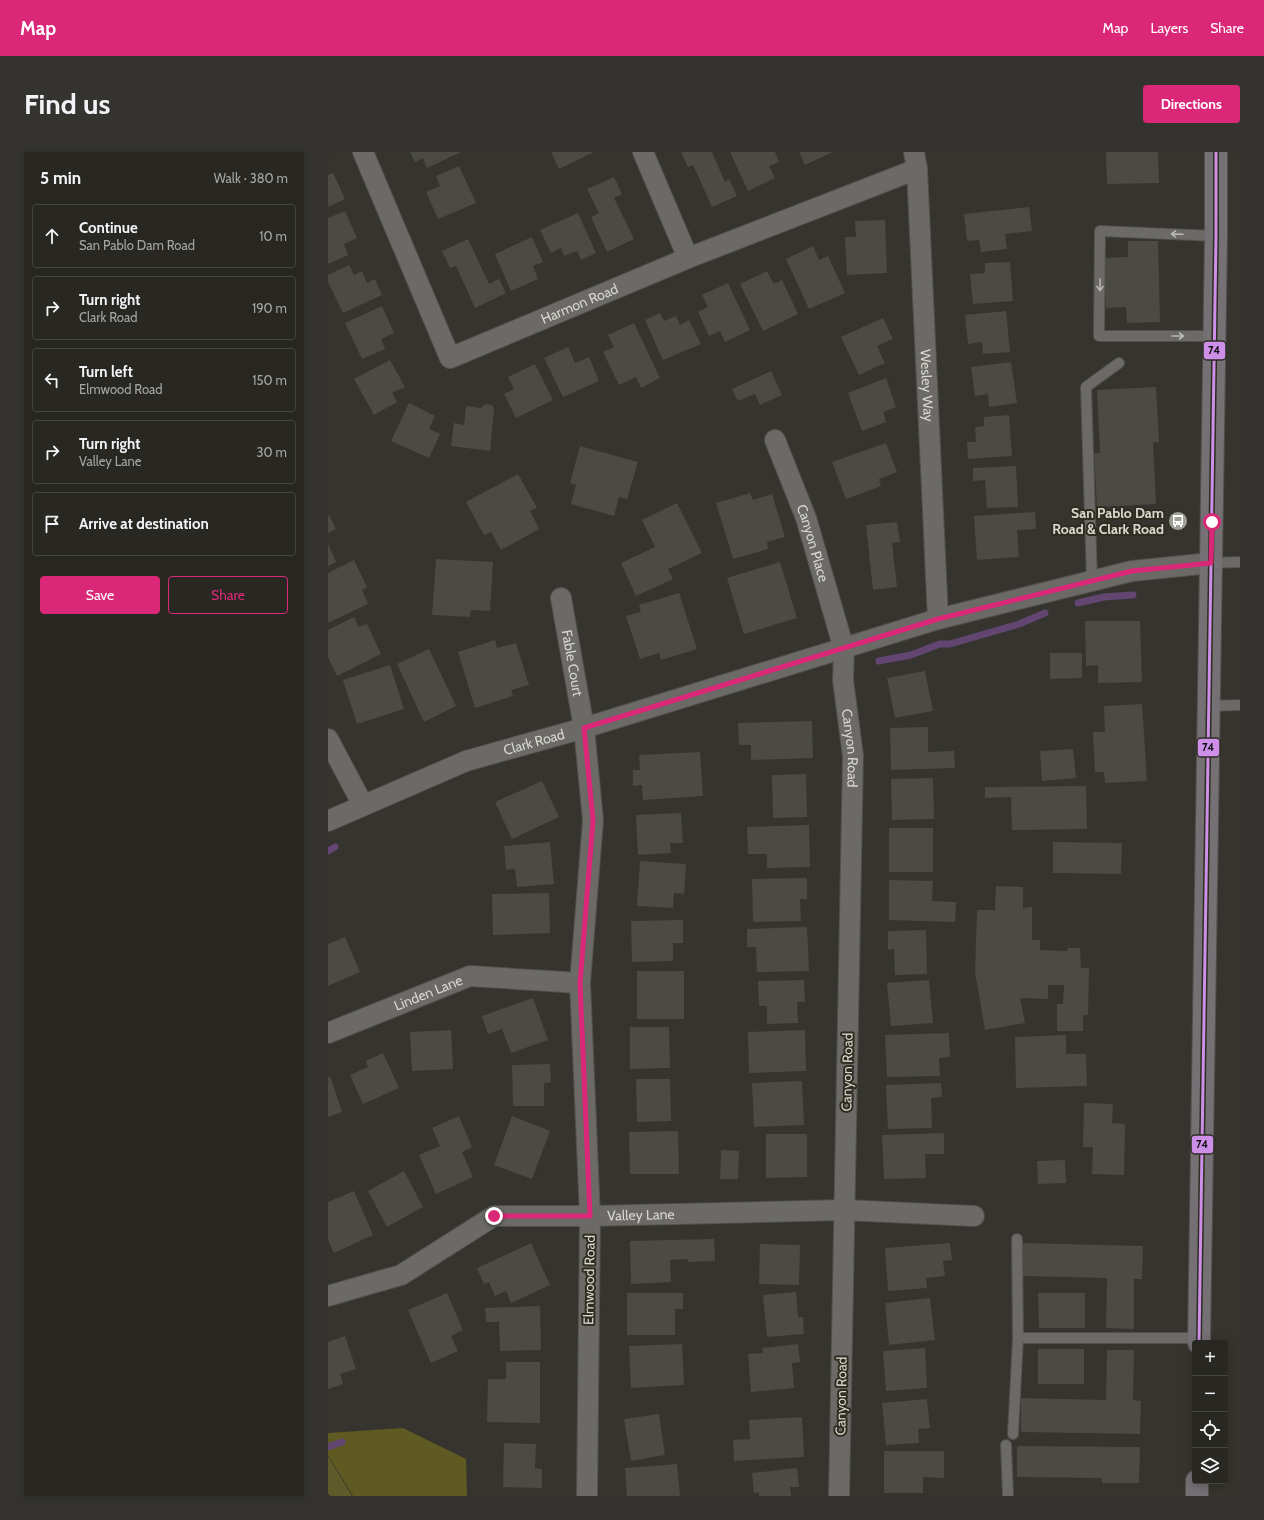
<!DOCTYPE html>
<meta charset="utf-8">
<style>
:root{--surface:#282722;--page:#34332f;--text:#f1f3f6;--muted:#a5a5a5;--line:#444440;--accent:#db2777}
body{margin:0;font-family:Cabin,sans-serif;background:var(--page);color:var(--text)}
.controls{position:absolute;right:12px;bottom:12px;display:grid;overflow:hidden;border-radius:4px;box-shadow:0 2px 10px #0003}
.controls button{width:36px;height:36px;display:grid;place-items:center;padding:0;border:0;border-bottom:1px solid var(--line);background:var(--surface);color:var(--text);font:20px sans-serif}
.stop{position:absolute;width:12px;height:12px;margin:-9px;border:3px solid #db2777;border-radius:50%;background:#fff}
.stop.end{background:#db2777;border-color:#fff;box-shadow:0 1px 4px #0008}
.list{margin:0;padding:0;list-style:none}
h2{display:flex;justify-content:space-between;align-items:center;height:52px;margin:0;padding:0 16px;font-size:17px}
h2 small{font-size:13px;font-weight:400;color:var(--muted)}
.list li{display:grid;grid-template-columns:26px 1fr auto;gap:12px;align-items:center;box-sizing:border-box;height:64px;margin:0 8px 8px;padding:0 8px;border:1px solid var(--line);border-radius:4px}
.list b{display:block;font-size:15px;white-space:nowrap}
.list p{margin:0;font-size:13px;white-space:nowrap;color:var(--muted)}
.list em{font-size:13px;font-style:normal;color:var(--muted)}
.actions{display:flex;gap:8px;padding:12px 16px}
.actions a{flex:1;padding:9px 0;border:1px solid var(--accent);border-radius:4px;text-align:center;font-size:14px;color:var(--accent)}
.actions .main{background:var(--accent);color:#fff}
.icon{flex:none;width:22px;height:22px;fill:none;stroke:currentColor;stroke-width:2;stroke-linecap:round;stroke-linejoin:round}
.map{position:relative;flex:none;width:912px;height:1344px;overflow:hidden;border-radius:4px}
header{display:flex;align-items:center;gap:24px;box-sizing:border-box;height:56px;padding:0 20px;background:var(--accent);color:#fff}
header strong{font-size:19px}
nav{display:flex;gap:22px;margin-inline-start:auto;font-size:14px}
.intro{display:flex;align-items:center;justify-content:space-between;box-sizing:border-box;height:96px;padding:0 24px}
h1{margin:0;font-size:28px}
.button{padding:10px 18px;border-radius:4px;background:var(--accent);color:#fff;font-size:14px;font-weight:700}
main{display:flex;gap:24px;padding:0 24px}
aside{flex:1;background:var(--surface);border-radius:4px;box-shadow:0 2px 10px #0003}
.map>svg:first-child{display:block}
</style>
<header>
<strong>Map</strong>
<nav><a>Map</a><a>Layers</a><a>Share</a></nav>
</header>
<div class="intro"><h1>Find us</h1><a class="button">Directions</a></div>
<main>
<aside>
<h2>5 min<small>Walk · 380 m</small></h2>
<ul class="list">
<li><svg class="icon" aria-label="ahead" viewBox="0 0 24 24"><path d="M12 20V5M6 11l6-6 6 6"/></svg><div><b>Continue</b><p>San Pablo Dam Road</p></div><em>10 m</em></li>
<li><svg class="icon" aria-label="right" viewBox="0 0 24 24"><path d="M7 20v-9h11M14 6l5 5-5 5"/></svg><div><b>Turn right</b><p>Clark Road</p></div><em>190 m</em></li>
<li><svg class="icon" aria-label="left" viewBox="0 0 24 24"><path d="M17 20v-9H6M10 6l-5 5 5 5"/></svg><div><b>Turn left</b><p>Elmwood Road</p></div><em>150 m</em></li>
<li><svg class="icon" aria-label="right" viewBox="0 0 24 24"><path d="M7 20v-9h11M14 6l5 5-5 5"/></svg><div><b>Turn right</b><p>Valley Lane</p></div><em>30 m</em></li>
<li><svg class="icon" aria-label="arrive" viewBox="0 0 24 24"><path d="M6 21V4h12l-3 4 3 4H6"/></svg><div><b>Arrive at destination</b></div></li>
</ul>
<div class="actions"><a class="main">Save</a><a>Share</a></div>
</aside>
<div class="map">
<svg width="912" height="1344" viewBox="0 0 912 1344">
<rect width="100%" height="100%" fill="#35342e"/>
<!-- green -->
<path fill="#5f5a29" d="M0 1304 24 1344H0Z"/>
<!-- forest -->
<path fill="#5f5922" d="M75 1276 138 1307 139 1344H25L0 1303V1281Z"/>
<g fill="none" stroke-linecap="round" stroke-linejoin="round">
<!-- stream -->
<path stroke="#624671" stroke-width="7" d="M750 451 776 445 805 443
M551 509 583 503 612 492H622L691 472 717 461
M0 699 7 695
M0 1295 14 1290"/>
</g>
<!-- building -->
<path fill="#4b4a45" d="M82 0H133L99 16 95 6 87 10Z
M223 0H266L231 17Z
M353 0H384L397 30 401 27 409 44 384 55 365 13 360 15Z
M402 0H447L451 10 441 14 447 26 420 39Z
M471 0H505L477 13Z
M778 0H830L831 31 779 32Z
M131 14 148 51 110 67 98 40 112 34 108 24Z
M5 21 17 47 0 55V23Z
M286 25 294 42 286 46 306 87 279 100 263 65 271 61 259 37Z
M701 55 704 79 677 82 679 97 653 100 651 88 639 89 636 62Z
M17 59 29 86 16 92 20 103 0 112V66Z
M250 61 268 101 253 108 249 99 236 104 233 96 223 101 212 78Z
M557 68 559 121 519 123 517 85H528L527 69Z
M204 85 215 110 205 114 210 127 183 139 167 102Z
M140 87 161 132 171 127 178 141 147 156 128 114 122 116 114 99Z
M800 89H830L832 170 799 171 798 155 778 156 776 106 800 105Z
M485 94 491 108 500 104 517 141 481 157 458 107Z
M682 110 685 149 645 152 642 122 657 121V111Z
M21 113 26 123 34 119 39 131 47 127 54 143 15 161 0 130V123Z
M439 119 446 132 454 128 470 162 435 179 412 132Z
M400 131 422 178 397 190 392 179 381 184 370 160 380 155 374 143Z
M54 154 66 181 53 187 57 197 34 207 17 171Z
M678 159 682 200 655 202 654 190 640 192 637 163Z
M332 161 336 169 348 164 352 173 361 168 373 192 335 208 317 168Z
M555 166 565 187 549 194 557 211 531 223 513 185Z
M306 171 332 226 313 236 308 225 291 233 275 200 286 195 280 183Z
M240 195 247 211 261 205 271 229 235 245 216 206Z
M62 208 77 235 64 241 69 250 46 263 26 227Z
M683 210 689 251 661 255 660 242 647 244 643 215Z
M207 212 225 248 188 266 176 242 186 237 180 225Z
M443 219 454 243 432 253 427 242 410 249 404 237Z
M558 226 568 255 555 260 558 270 534 279 520 241Z
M828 235 831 290H825L828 352 769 355 766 301H772L769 238Z
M81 251 107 264 101 277 112 282 101 306 63 289Z
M157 252 164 253 166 257 162 299 123 294 126 271 136 273 138 254 153 256Z
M681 263 684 304 640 307 639 290H648L647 275 656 274V265Z
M558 291 569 320 551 327 553 334 518 347 504 310Z
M252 294 310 310 299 347 291 345 286 364 243 352 248 333 242 331Z
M688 314 690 355 659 356 657 328 645 329V316Z
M190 322 209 356 202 359 211 377 173 398 163 380 156 383 138 350Z
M422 341 425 348 444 342 457 385 439 390 440 397 405 407 388 351Z
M349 351 374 401 340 417 345 427 308 444 293 411 327 395 314 368Z
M707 360 708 377 689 378 691 405 649 408 646 364Z
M1 363 8 377 0 381V364Z
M569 370 572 390 564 391 569 435 545 438 538 373Z
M0 392 8 410 0 414Z
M108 407 165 410 162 459 143 458 142 465 104 463Z
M26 408 39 435 34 438 40 452 0 471V421Z
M452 410 469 466 416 482 399 426Z
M351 441 369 497 333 508 331 501 312 507 298 464 313 460 311 453Z
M26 465 31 475 39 472 53 502 9 524 0 505V478Z
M757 469H812L814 530 770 531V513L758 514Z
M167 488 169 496 188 491 201 533 183 538 185 544 147 556 130 500Z
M101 497 128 554 96 570 69 512Z
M722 501H754V526L722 527Z
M62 513 76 557 29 572 15 528Z
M597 519 605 559 567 566 559 526Z
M814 552 819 629 777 631 776 620H767L765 580H777L776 554Z
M484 569 485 606 423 608V593H411L410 571Z
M600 575V600L626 599 627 616 563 618 562 576Z
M745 597 748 626 714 629 712 599Z
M372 600 375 644 315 648 314 633 305 634V618H312L311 603Z
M478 622 479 665 445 666 444 623Z
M605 626 606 667 564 668 563 627Z
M214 629 231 665 184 687 167 650Z
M758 634 759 677 684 678 683 645 657 646V635Z
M353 661 355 691H342L343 701 310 703 308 663Z
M481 673 482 715 439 716V702H420L419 675Z
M561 676H605V720H561Z
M222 690 226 732 189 735 187 717 178 718 176 694Z
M725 690 794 691 793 722 725 721Z
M312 709 358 712 356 742 346 741 345 756 309 754Z
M479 726V747H472L473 769 425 770 424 727Z
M561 728 605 729 604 749 628 750 627 770 561 768Z
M668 734 695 735V756L704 755V788H712V798L739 799 740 796H752L753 816H761L760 863H755V879H729V852H735L736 833H720V847L692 846 697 871 657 878 647 820 649 758H667Z
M221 741 222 781 165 783 164 742Z
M355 768V791H345V809L304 810 303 769Z
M479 775 481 819 429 820 428 795H419V777Z
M598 778 599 822 567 823 566 797 560 798V779Z
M17 785 32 820 0 834V792Z
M309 819H356V867H309Z
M476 828 477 850H469L470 871 439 872V854H431L430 829Z
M601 828 605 871 563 874 559 831Z
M205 846 220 888 183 901 174 877 160 882 154 864Z
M302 875H341L342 916 302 917Z
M123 878 125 917 84 919 82 880Z
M477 878 478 919 421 921 420 880Z
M621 881 622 905 611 906 612 924 559 925 557 883Z
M738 883V902H758L759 934 688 936 687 885Z
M55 901 71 936 35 952 22 923 40 915 38 909Z
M222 912 223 930 216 931V954H185L184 913Z
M2 924 14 960 0 965V925Z
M308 927H342L343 969 309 970Z
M474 929 476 973 426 975 424 931Z
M613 931 614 945 603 946 604 976 560 977 558 933Z
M756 951 785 952 784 971 797 972 796 1023 764 1022 765 995H755Z
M131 964 144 995 134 1000 145 1025 108 1042 91 1003 112 994 104 976Z
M184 964 222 979 204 1027 166 1013Z
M350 979 351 1022H302L301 980Z
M616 981V1002H597L598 1026 556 1027 554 983Z
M438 982H479V1025L438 1026Z
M393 998 411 999 410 1027H392Z
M737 1008 738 1031 710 1032 709 1009Z
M76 1019 95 1055 59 1075 40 1039Z
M26 1039 45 1083 6 1101 0 1088V1050Z
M386 1087 387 1109 360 1110V1107L342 1108 343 1130 303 1132 302 1089Z
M203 1091 222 1133 183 1151 178 1139 167 1144 161 1130 156 1132 149 1116Z
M622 1091 624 1108 615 1109 617 1124 598 1126 599 1136 560 1139 557 1096Z
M695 1091 815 1094 814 1127H806V1177L778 1176 779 1126 695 1124Z
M432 1092 472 1093 471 1133 431 1132Z
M468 1140 470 1165H475L476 1182 439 1185 435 1143Z
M119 1141 135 1178 123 1184 130 1199 103 1211 80 1158Z
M299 1141H355V1157H347V1183H299Z
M710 1141H757V1176H711Z
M602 1146 607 1188 561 1193 557 1151Z
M212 1154 213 1198 172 1199 171 1170H158L157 1156Z
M17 1184 28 1217 12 1222 15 1232 0 1237V1190Z
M354 1192 356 1233 303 1236 301 1194Z
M470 1192 472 1210 464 1211 466 1236 423 1240 420 1202 435 1201 434 1196Z
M597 1196 599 1236 558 1239 555 1199Z
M710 1197H756V1232H710Z
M779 1198H806L805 1248 813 1249 812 1282 693 1280V1246L778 1248Z
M178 1210H212V1271L159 1270 160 1227H178Z
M599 1247 602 1276 590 1277 591 1291 558 1293 554 1251Z
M331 1262 337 1303 303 1309 296 1267Z
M474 1265 476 1305 406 1309 405 1288 422 1287 421 1268Z
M176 1291 208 1292 207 1316 214 1317V1336L175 1335Z
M689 1294 812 1295 811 1331H774V1326L689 1325Z
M556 1299H616V1326L595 1325V1341H556Z
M349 1312 352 1344H299L297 1316Z
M469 1316 471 1335H462L463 1344H431V1340L426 1341 424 1321Z"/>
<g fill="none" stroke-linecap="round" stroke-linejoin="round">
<defs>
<path id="lane" d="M886 184H771L772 79 888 84
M883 411 912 410
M764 429 758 235 791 211
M881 554 912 553
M689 1087 690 1186
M685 1282 690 1186H871
M678 1293 680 1344"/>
<g id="street">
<path id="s1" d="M35 0 122 206 360 106 589 17"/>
<path d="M315 0 360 106"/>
<path id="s2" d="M586 0 589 17 610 467"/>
<path id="s3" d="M447 288 478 366 516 497 515 528 525 604 511 1344"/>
<path id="s4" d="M233 446 256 576 265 668 252 831 262 1064 259 1344"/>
<path d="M0 587 35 653"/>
<path id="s5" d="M0 669 138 609 256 576 610 467 804 419 883 411"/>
<path id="s6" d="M0 881 142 824 252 831"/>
<path id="s7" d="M0 1144 73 1123 166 1064H262L516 1058 646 1064"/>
</g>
<path id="primary" d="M871 1191 888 84V0
M869 1344V1329"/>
</defs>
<!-- lane casing -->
<use href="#lane" stroke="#51504b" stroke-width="12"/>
<!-- street casing -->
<use href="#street" stroke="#51504b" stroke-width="22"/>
<!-- primary casing -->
<use href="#primary" stroke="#51504b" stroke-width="24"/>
<!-- lane -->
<use href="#lane" stroke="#6b6a66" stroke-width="10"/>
<!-- street -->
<use href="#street" stroke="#6b6a66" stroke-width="20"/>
<!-- primary -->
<use href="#primary" stroke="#747073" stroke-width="22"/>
<defs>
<path id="bus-1" d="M871 1191 888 84V0"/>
</defs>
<!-- bus-1 casing -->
<use href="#bus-1" stroke="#2e2d21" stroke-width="6"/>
<!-- bus-1 -->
<use href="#bus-1" stroke="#ce8fe9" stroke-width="3"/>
</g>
<!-- one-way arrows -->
<defs><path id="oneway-shaft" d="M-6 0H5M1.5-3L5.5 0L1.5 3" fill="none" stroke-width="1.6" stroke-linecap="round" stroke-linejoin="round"/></defs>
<g stroke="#b7b6b0">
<use href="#oneway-shaft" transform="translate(849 82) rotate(-178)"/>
<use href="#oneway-shaft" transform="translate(772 133) rotate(91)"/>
<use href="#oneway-shaft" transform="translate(850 184)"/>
</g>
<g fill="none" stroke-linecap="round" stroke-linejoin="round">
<!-- route -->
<path stroke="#db2777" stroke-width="5" d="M166 1064H262L252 831 265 668 256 576 610 467 804 419 883 411 884 370"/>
</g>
<!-- icons -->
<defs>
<symbol id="bus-disc" viewBox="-11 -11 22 22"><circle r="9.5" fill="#9f9e97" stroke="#2e2d21"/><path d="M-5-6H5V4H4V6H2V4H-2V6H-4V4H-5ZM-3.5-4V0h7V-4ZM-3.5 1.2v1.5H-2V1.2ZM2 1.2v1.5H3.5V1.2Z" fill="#fff"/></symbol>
</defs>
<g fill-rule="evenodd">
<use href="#bus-disc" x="839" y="358" width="22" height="22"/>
</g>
<g text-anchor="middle" stroke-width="4" stroke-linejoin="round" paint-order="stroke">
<!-- street labels -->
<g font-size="14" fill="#d8d7d0" stroke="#2e2d21">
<text dy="5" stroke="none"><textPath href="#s1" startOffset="364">Harmon Road</textPath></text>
<text dy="5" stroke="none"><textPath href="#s2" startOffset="234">Wesley Way</textPath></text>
<text dy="5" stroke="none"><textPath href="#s3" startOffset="110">Canyon Place</textPath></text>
<text dy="5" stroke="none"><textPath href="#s4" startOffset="66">Fable Court</textPath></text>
<text dy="5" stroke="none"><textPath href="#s5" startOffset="221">Clark Road</textPath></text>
<text dy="5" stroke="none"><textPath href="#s3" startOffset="320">Canyon Road</textPath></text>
<text dy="5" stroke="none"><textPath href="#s6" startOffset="108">Linden Lane</textPath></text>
<text transform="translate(519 920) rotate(-89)" y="5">Canyon Road</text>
<text dy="5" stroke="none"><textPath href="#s7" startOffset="333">Valley Lane</textPath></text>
<text transform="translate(261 1128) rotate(-89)" y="5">Elmwood Road</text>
<text transform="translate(513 1244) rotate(-89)" y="5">Canyon Road</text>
</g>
<!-- poi labels -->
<g font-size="14" font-weight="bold" fill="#d8d7d0" stroke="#2e2d21" text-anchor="end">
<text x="836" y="366">San Pablo Dam<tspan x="836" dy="16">Road &amp; Clark Road</tspan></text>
</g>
</g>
<g stroke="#2e2d21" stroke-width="1.5">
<rect x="875" y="189" width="23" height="19" rx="4" fill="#ce8fe9"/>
<rect x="869" y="586" width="23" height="19" rx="4" fill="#ce8fe9"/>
<rect x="863" y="983" width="23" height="19" rx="4" fill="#ce8fe9"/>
</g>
<g font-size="11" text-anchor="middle" font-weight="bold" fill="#111">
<text x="886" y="202">74</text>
<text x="880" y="599">74</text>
<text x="874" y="996">74</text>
</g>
</svg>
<div class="controls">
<button>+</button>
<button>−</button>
<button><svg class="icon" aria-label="locate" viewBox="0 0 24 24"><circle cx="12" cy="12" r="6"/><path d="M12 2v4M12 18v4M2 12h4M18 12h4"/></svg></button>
<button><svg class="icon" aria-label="layers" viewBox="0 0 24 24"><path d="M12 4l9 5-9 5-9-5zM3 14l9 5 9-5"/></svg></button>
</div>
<div class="stop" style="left:884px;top:370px"></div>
<div class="stop end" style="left:166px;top:1064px"></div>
</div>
</main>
